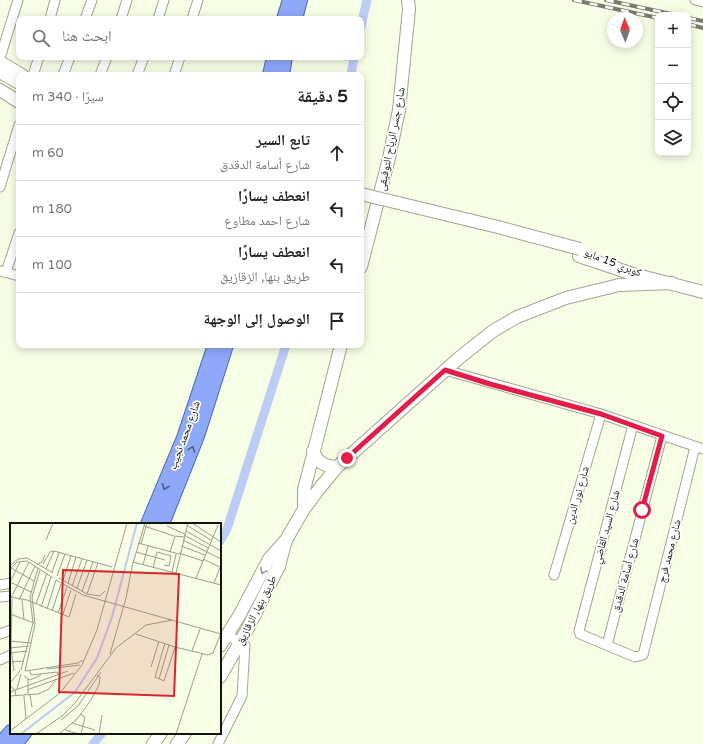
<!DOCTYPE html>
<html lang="ar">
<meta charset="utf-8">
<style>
:root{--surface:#fff;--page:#f2f2f2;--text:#222;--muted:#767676;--line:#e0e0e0}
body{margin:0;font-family:"Varela Round","Noto Naskh Arabic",sans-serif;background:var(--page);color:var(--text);direction:rtl}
.controls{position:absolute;right:12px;top:12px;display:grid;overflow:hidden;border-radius:8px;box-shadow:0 2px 10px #0003}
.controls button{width:36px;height:36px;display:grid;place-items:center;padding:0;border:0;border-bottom:1px solid var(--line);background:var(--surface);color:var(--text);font:20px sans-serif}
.compass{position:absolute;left:607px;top:12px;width:36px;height:36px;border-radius:50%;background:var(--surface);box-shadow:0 2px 10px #0003;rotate:358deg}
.stop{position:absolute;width:12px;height:12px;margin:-9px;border:3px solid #e11d48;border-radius:50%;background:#fff}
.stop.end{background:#e11d48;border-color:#fff;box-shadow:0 1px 4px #0008}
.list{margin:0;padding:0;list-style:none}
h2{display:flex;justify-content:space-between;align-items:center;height:52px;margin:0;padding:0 16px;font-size:17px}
h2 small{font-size:13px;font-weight:400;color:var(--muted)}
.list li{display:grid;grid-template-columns:26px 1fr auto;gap:12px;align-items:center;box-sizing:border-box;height:56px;padding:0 16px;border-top:1px solid var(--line)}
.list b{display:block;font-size:15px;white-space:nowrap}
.list p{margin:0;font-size:13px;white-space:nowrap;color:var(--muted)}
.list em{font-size:13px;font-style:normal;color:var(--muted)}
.icon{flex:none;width:22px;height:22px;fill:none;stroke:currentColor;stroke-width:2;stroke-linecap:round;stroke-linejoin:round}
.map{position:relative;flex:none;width:703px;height:744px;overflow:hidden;direction:ltr}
.search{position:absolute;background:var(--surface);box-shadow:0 2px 10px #0003;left:16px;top:16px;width:348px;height:44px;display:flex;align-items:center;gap:10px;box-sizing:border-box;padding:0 14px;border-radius:8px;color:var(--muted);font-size:15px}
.panel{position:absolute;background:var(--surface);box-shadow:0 2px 10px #0003;left:16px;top:72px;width:348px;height:276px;border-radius:8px;direction:rtl}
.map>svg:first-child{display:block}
</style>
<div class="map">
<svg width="703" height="744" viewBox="0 0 703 744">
<rect width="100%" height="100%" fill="#f6fee5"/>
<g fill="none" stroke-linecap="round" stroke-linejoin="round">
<!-- canal -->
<path stroke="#bdccf4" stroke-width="9" d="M361 26 367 0
M351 75 354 57
M220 541 227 529 286 345
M93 744 102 733"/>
<defs>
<path id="minor" d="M695 0 703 2
M50 19 55 0
M85 19 92 0
M121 19 127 0
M158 19 164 0
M192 19 198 0
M0 58 18 0
M33 75 39 57
M63 75 70 57
M100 75 107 57
M137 75 144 57
M174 75 180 57
M0 187 19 125
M1 271 19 276
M6 272 19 233
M445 370 601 414 703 449
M633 425 579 631 580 634 635 657 643 655 695 447
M554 575 601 414
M0 585 11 583
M0 597 11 596
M0 634 11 630
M607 645 662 436
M0 660 11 655
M218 744 242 696 245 645 227 635"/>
<path id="secondary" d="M0 62 22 75
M0 72 19 83
M0 90 19 102
M579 256 633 274 703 292
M361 267 389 158 399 110 409 9 408 0
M313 451C318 463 324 466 337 467
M304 509V490L341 345
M220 646 239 616 269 559 286 540 304 509 319 489 337 467 459 358 493 331 517 317 566 298 619 285 672 283
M220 677 247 630 279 566 286 540
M153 744 161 733
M177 744 185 733"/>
<path id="trunk" d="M284 19 290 0
M295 19 300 0
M270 75 274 57
M282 75 285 57
M148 524 184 438 215 345
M162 524 197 436 226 345
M1 744 11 732
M15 744 24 733"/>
</defs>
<!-- minor casing -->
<use href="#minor" stroke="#a0a790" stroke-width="11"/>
<!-- secondary casing -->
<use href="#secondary" stroke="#a0a790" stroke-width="14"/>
<!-- trunk casing -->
<use href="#trunk" stroke="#5067a5" stroke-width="16"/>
<!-- minor -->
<use href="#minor" stroke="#fff" stroke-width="9"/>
<!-- secondary -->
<use href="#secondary" stroke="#fff" stroke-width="12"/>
<!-- trunk -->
<use href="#trunk" stroke="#8ea8fa" stroke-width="14"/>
<defs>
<path id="rail" d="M574 0 658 18
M606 0 676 15
M688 18 703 21
M688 24 703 28"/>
</defs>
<!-- rail casing -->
<use href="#rail" stroke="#777c6c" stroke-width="4"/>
<!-- rail -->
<use href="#rail" stroke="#fff" stroke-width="2.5" stroke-dasharray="8" stroke-linecap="butt"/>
<defs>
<path id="secondary-bridge" d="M361 194 498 227 580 249"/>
</defs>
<!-- secondary-bridge casing -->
<use href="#secondary-bridge" stroke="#a0a790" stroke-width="14" stroke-linecap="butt"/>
<!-- secondary-bridge -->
<use href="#secondary-bridge" stroke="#fff" stroke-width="12"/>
</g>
<!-- one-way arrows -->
<defs><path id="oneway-chevron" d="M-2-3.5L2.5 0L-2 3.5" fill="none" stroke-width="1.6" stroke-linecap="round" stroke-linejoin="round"/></defs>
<g stroke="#505e83">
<use href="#oneway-chevron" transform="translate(192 449) rotate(-70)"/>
<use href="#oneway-chevron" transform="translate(165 487) rotate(113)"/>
</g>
<use stroke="#949592" href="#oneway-chevron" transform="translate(263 571) rotate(118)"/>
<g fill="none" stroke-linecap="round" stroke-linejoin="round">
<!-- route -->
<path stroke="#e11d48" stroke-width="5" d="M347 458 445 370 490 384 601 414 662 436 642 510"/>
</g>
<g text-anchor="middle" stroke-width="3.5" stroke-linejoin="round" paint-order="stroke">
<!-- street labels -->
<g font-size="11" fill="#12140c" stroke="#fff">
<text transform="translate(391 139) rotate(-79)" y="4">شارع جسر الرياح التوفيقى</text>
<text transform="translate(613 262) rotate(21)" y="4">كوبري 15 مايو</text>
<text transform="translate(184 435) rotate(-70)" y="4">شارع محمد نجيب</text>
<text transform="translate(577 495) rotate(-74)" y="4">شارع نور الدين</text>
<text transform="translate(606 527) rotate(-75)" y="4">شارع السيد القاضي</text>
<text transform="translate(669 551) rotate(-76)" y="4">شارع محمد فرج</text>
<text transform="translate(625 575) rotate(-75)" y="4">شارع أسامة الدقدق</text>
<text transform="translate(256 610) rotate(-63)" y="4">طريق بنها, الزقازيق</text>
</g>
</g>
<!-- overview -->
<g transform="translate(10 523)">
<rect width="211" height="211" fill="#f6fee5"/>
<path fill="none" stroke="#bdccf4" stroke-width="2" d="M11 211 65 169 87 135 102 94 127 0"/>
<path fill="none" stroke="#9ba08e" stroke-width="1" d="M182 0 211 19M134 3 164 13M157 3 175 11M178 3 201 17M176 8 211 28M174 12 198 25M36 17 43 0M173 17 211 36M128 20 169 31M131 21 137 0M171 23 195 32M44 28 102 44M126 29 155 37M160 29 165 13 174 14M169 30 193 38M193 36 210 44M123 39 211 62M123 40 135 0M28 41 32 39 35 32M33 41 40 29 44 28M133 42 138 23M0 43 8 36 17 35 43 50M1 45 24 58M143 45 147 29 161 33 159 43 154 42M0 46 7 39 17 38 43 55M36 46 44 28M42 49 49 30M162 49 166 31M166 50 178 0M47 53 55 31M49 55 77 71 90 73 95 68M186 55 208 2M46 57 73 72 211 111M53 57 61 33M0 59 21 69M0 59 10 39M58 60 66 34M204 60 211 42M62 63 72 36M67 65 77 37M72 68 83 39M77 71 88 40M0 74 17 77 59 94 66 71M1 75 19 39M2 76 1 125 4 148M9 77 25 43M12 77 14 97M26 81 37 50M31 84 41 54M37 86 46 57M42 88 51 61M48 90 57 64M0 91 24 100M53 91 61 67M126 111 165 124 198 132 203 130 211 110M0 118 21 120M155 120 145 154 154 158 165 124M0 125 19 123M182 128 190 106M0 130 17 128M100 131 116 75 123 39M0 139 14 138M141 144 149 118M37 146 70 142M11 147 23 100 20 74 28 45M15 148 25 101 22 74 30 47M15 148 68 140 73 137M20 148 21 152 47 149 48 151M14 153 20 157 31 152M18 156V172M149 156 159 122M0 160 10 148M0 163 5 167 6 173M7 166 11 151M17 167 64 150M0 169 58 148M20 172 22 184M0 173 28 171 39 166 46 156M14 173 16 196M70 191 75 194 71 211M51 197 68 183 91 149M62 200 85 207M55 207 69 211M0 208 50 170 72 142 87 107 117 0M26 211 52 193 65 180 106 125 136 102 162 97M49 211 67 196 81 177 89 162 90 154 87 152M89 211 92 192M166 211 192 131"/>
<path fill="#d62828" fill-opacity="0.15" stroke="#d62828" stroke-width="2" d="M53 47 169 51 164 173 49 169Z"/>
<rect width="211" height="211" fill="none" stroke="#12140c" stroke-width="2"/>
</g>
</svg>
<div class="controls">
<button>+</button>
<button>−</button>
<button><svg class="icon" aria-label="locate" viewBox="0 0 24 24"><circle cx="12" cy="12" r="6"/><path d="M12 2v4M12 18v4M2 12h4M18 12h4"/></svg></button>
<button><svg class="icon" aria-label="layers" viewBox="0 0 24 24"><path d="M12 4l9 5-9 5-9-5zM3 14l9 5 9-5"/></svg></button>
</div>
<svg class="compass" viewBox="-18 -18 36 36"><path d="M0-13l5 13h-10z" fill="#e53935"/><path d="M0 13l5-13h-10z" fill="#767676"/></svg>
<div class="stop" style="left:642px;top:510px"></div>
<div class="stop end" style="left:347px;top:458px"></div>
<div class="search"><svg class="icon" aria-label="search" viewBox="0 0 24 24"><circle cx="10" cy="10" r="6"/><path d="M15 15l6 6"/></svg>ابحث هنا</div>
<section class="panel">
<h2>5 دقيقة<small>سيرًا · 340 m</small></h2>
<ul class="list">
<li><svg class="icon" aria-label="ahead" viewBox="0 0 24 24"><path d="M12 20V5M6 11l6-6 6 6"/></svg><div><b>تابع السير</b><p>شارع أسامة الدقدق</p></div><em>60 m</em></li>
<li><svg class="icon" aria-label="left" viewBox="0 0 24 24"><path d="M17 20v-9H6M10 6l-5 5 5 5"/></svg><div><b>انعطف يسارًا</b><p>شارع احمد مطاوع</p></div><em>180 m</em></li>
<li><svg class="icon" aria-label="left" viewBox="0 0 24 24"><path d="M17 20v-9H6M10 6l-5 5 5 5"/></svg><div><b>انعطف يسارًا</b><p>طريق بنها, الزقازيق</p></div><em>100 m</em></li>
<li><svg class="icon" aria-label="arrive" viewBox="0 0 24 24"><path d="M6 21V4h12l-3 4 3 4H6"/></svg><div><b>الوصول إلى الوجهة</b></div></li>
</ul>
</section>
</div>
